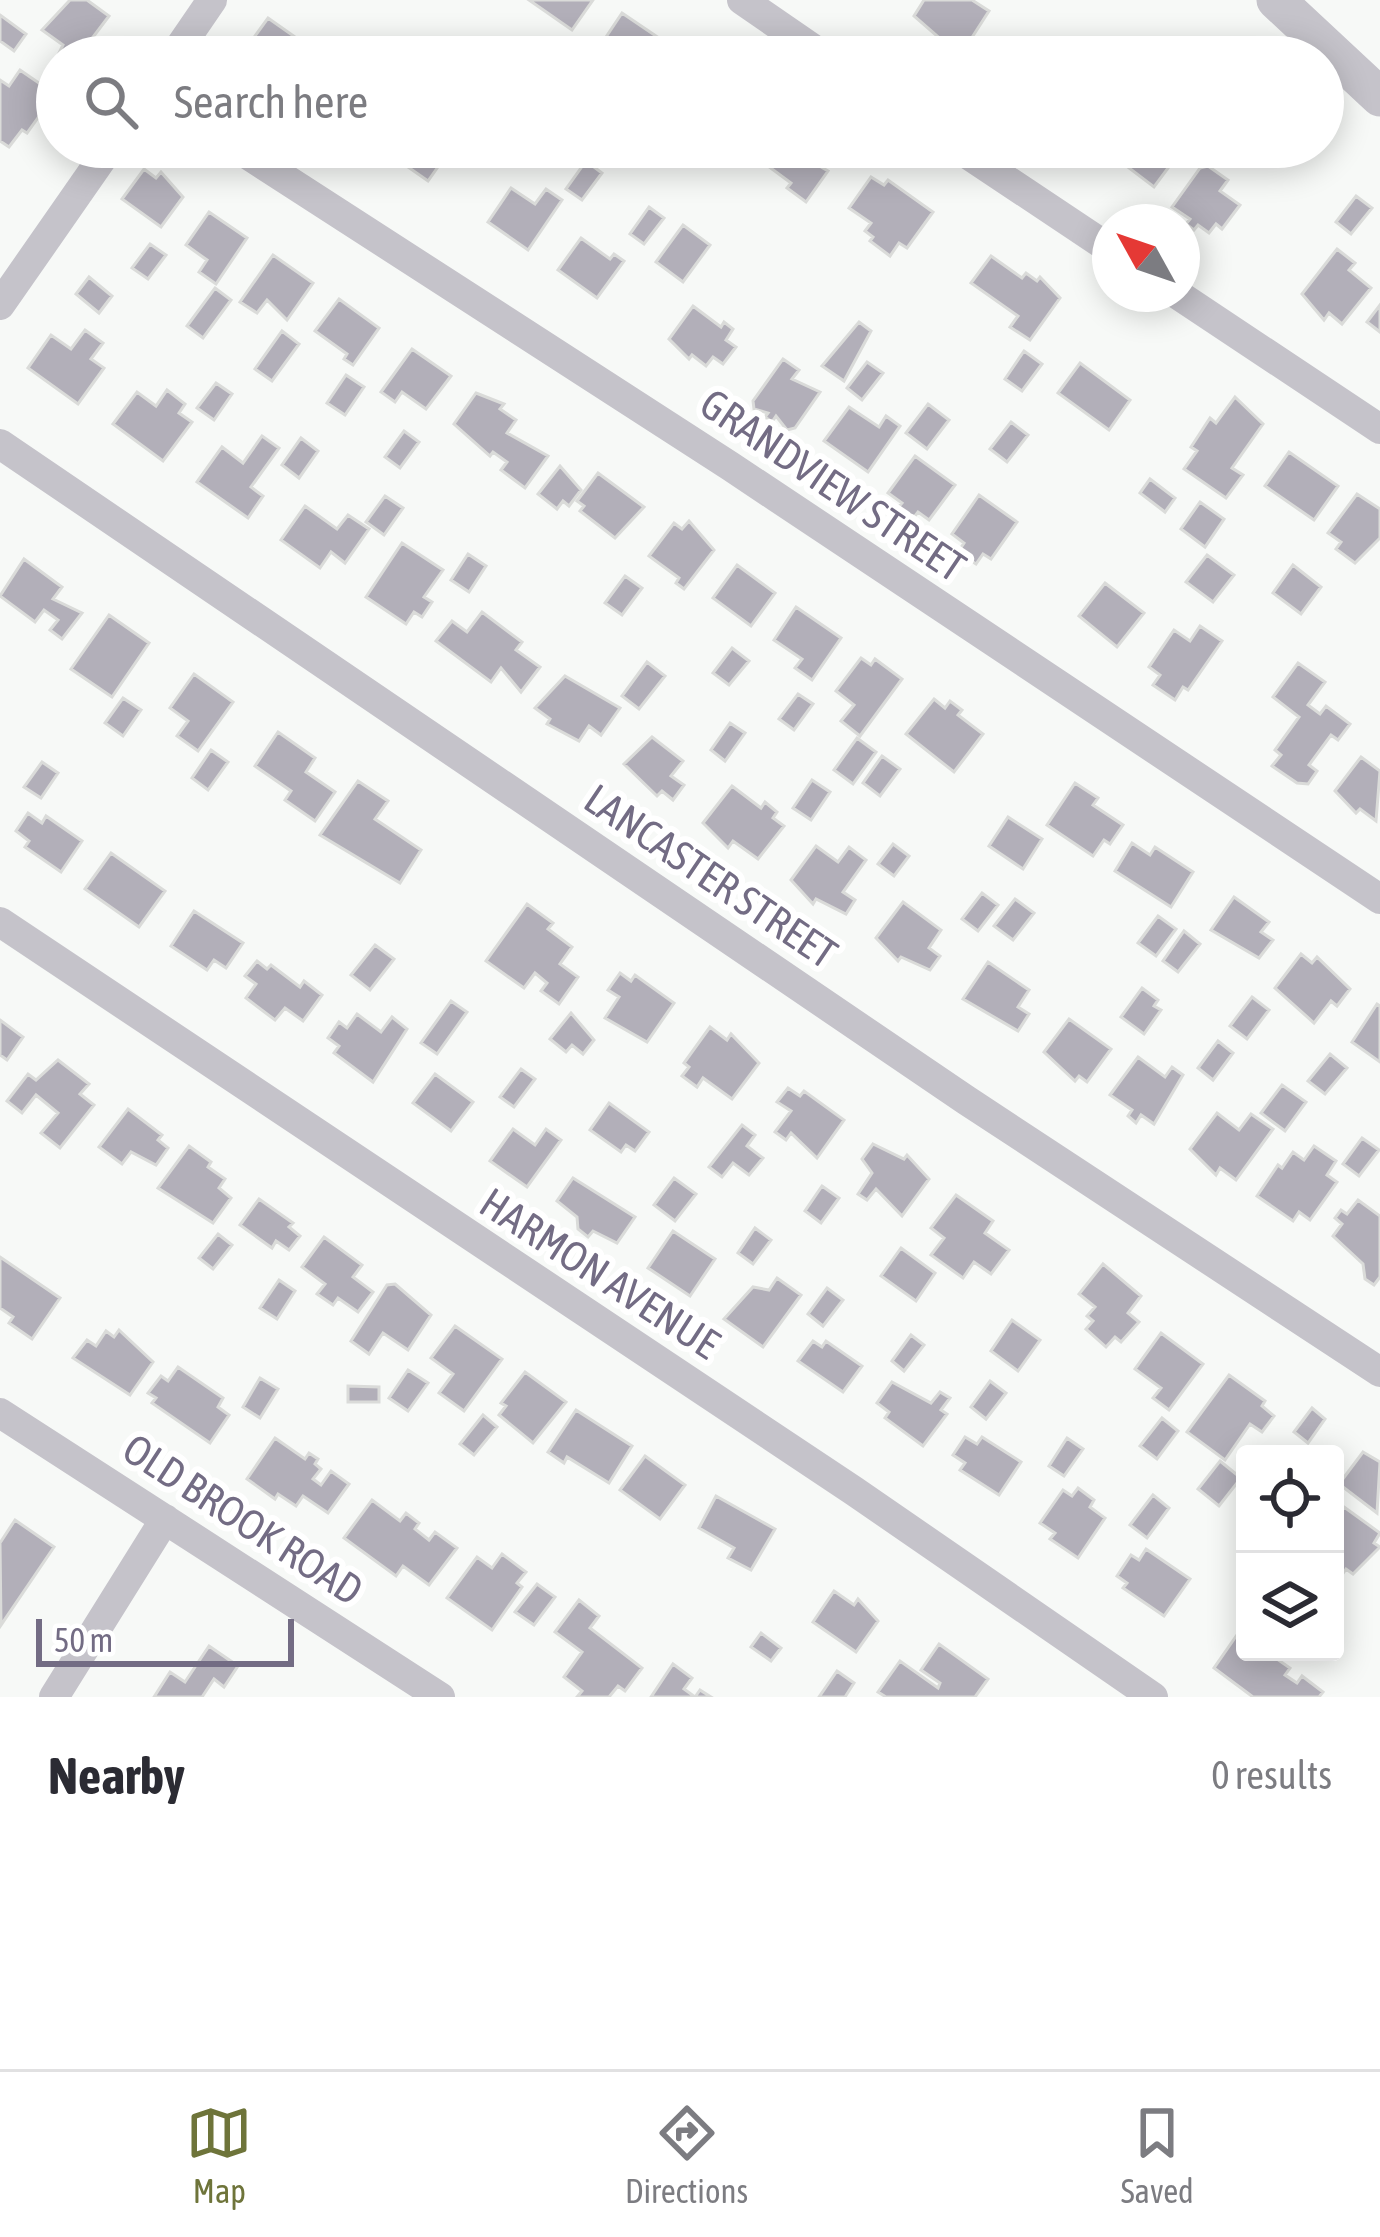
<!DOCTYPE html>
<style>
:root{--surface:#fff;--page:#f2f2f3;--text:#2b2b33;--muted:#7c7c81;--line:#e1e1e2;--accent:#6e743a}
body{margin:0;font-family:"Asap Condensed",sans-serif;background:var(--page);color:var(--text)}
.controls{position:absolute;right:36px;bottom:36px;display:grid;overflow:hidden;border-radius:12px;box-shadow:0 6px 30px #0003}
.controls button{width:108px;height:108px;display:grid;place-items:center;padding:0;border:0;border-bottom:3px solid var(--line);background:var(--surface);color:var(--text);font:60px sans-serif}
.compass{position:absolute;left:1092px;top:204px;width:108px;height:108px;border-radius:50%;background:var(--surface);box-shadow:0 6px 30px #0003;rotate:310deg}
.scale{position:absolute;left:36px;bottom:30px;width:258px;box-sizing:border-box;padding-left:12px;border:6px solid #736c84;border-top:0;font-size:33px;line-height:42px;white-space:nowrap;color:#736c84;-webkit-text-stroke:9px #fff;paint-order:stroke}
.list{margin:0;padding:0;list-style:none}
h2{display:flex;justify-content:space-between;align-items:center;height:156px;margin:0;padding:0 48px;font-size:51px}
h2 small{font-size:39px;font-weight:400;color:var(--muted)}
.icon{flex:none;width:66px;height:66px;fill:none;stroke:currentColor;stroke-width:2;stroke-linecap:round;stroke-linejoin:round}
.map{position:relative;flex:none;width:1380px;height:1697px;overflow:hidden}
.search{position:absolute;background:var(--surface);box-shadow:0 6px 30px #0003;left:36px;right:36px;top:36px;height:132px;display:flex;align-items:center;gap:30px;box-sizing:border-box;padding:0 42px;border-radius:66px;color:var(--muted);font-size:45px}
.sheet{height:372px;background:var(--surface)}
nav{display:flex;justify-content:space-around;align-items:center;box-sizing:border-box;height:168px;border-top:3px solid var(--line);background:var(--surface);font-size:33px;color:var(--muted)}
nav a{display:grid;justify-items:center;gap:6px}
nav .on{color:var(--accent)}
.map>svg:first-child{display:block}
</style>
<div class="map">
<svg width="1380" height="1697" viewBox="0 0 1380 1697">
<rect width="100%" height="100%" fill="#f7f9f7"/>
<!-- building -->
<path fill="#b2afb9" stroke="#dadbd9" stroke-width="3" d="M70 0H87L109 16 78 57 59 53 63 45 42 30Z
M529 0H593L572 30Z
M924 0H972L989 11 960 56 914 16Z
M622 13 687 57H615L610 54 615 47 604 40Z
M0 15 26 34 14 51 0 41Z
M268 18 305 44 295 57 242 54Z
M1018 39 1042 57 1005 56Z
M404 40 422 53 419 57H393Z
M20 70 55 94 27 133 22 130 9 147 0 141V80L9 86Z
M388 147H452L428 181 385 151Z
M742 147H787L828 171 806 202 787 188 791 183Z
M1118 147H1173L1180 152 1154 187 1112 155Z
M586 161 602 173 582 200 566 189Z
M1208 166 1228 180 1220 191 1240 205 1222 229 1216 224 1209 233 1198 225 1194 230 1186 224 1190 219 1172 207 1200 168Z
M144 169 156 178 161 172 183 197 161 227 122 199Z
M871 177 884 185 888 180 933 212 907 248 899 243 890 256 870 241 873 237 865 231 871 223 849 208Z
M511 188 535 204 546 189 562 200 528 250 488 222Z
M1356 196 1372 208 1351 234 1336 222Z
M649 207 664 218 644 244 630 234Z
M209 212 247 238 216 284 199 272 207 260 186 245Z
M683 225 710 245 683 282 656 262Z
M581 238 610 259 614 254 624 261 597 298 558 270Z
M150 244 166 255 148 279 132 268Z
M1337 249 1355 263 1349 270 1371 288 1342 324 1329 313 1324 320 1302 294Z
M273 255 313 283 287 320 267 300 257 313 240 302Z
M991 256 1022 278 1026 273 1037 281 1040 277 1060 298 1030 340 1010 327 1018 316 971 283Z
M89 277 112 296 99 313 76 294Z
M215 288 231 300 203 338 187 326Z
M339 299 379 328 353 365 344 359 347 354 315 331Z
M1380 305V332L1367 322Z
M693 306 721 327 724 322 733 329 726 340 736 347 723 364 713 357 706 366 692 355 689 359 669 339Z
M859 322 871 331 844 381 822 366Z
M85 330 103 343 91 359 104 368 78 404 28 368 51 335 71 349Z
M282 331 299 344 272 381 255 369Z
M412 349 451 376 426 409 402 392 395 402 381 392Z
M1024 351 1042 364 1022 391 1005 379Z
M783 359 799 370 792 379 820 392 795 428 787 430 776 416 772 422 765 417 768 413 754 409 753 401Z
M867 362 883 373 862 400 847 388Z
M1080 363 1130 400 1109 430 1058 393Z
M346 375 364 387 345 415 327 403Z
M216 383 232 394 214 420 197 408Z
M167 390 185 404 179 413 192 422 163 461 113 424 137 392 156 406Z
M476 393 504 404 500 409 516 420 507 433 548 456 525 488 501 470 507 462 493 452 490 456 454 424Z
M1235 397 1263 424 1232 468 1243 475 1226 498 1184 469 1197 451 1191 447 1210 418 1216 423Z
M928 404 949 420 927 449 906 433Z
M849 407 879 427 886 416 900 426 868 472 824 441Z
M1011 422 1028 435 1007 462 990 449Z
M404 431 419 442 400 468 385 457Z
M262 436 279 448 251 487 263 496 248 518 197 482 222 447 243 463Z
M301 438 318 451 299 478 282 465Z
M1289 452 1338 486 1314 520 1265 486Z
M915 456 955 485 929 520 918 512 911 521 896 510 902 503 888 493Z
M560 466 581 490 569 506 563 501 557 509 538 494Z
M598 473 644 507 615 538 580 511 584 506 577 501Z
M1150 479 1175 498 1165 512 1140 493Z
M1357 494 1380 509V538L1355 563 1336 549 1341 542 1328 533Z
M979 495 1017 522 991 559 983 554 976 564 958 552 964 543 952 534Z
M385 496 403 508 384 535 366 522Z
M1200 502 1224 519 1205 547 1181 529Z
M305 506 337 529 348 515 369 529 345 563 331 552 320 568 281 540Z
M689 521 714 550 684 589 676 583 679 578 649 556 674 523 682 529Z
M402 543 443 570 424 597 432 602 422 617 414 612 406 624 366 597Z
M468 554 486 566 469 592 451 580Z
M1207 555 1234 575 1213 602 1186 582Z
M24 559 62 587 53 599 82 613 62 639 50 630 58 620 44 610 35 622 0 596Z
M737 565 775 593 751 626 713 598Z
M1293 565 1321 587 1301 614 1273 593Z
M625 576 642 588 622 615 605 603Z
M1105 583 1144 613 1117 647 1079 616Z
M796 607 841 638 812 680 795 668 802 659 774 640Z
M482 612 522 642 516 650 540 667 521 692 501 668 491 682 436 641 452 621 467 632Z
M109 615 149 643 112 697 71 669Z
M1200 626 1222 641 1188 690 1183 687 1175 700 1153 685 1160 675 1149 667 1174 630 1190 641Z
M732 648 749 661 729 685 713 673Z
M861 658 871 665 875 659 902 679 860 736 841 721 854 705 836 691Z
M647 662 665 676 639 709 622 696Z
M1298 663 1325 682 1308 705 1320 714 1326 706 1350 724 1338 740 1331 735 1309 765 1317 771 1308 784 1297 783 1272 766 1281 755 1275 750 1299 717 1273 697Z
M194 674 233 702 198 751 177 736 188 721 170 708Z
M565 676 620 708 601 735 589 726 579 741 547 724 550 719 535 708Z
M798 694 813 704 794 730 779 719Z
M123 698 141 710 123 736 105 723Z
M934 699 945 708 950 701 962 710 958 715 983 734 954 772 906 734Z
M730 723 745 733 725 761 711 750Z
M278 732 315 758 306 772 335 792 315 821 285 800 291 791 255 766Z
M652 737 683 761 671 776 684 785 673 800 662 791 657 796 624 764Z
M857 738 876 752 853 784 834 770Z
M211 750 228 762 208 790 192 778Z
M882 756 900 769 880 796 863 783Z
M1361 757 1380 771 1376 821 1360 809 1356 813 1335 791Z
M42 762 58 773 41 798 24 787Z
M812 780 830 792 811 820 793 808Z
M358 781 388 801 375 819 421 850 400 883 320 835Z
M1075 783 1098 798 1093 805 1123 825 1110 844 1104 840 1093 856 1047 825Z
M732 786 761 808 765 802 777 812 773 818 784 826 758 859 733 841 728 848 703 823Z
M28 813 42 823 46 816 82 841 61 872 25 847 29 841 16 831Z
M1008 817 1042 839 1023 869 989 846Z
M1132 843 1150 855 1155 847 1193 872 1171 907 1115 871Z
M893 844 909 856 894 876 878 864Z
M816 846 838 862 849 847 866 860 843 892 855 900 846 914 816 899 813 904 791 880Z
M111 853 165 891 139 927 85 889Z
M982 893 998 905 978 931 962 919Z
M1234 897 1269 922 1261 932 1273 940 1259 958 1211 930Z
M1015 899 1034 913 1013 940 994 926Z
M903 902 941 930 929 948 940 956 930 970 901 957 898 961 876 938Z
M527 904 553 923 548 929 572 947 560 964 578 977 559 1004 541 991 547 983 535 973 524 988 486 961Z
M194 911 243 943 226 968 214 960 207 970 171 946Z
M1158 916 1176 929 1156 956 1138 943Z
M1184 931 1200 944 1178 972 1163 961Z
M375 945 394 959 370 990 351 975Z
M1301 954 1312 963 1317 957 1350 989 1337 1006 1331 1001 1314 1023 1275 988Z
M257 961 267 969 271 965 300 987 304 981 322 995 303 1021 285 1008 275 1020 246 998 256 984 245 976Z
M988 962 1029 990 1018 1007 1029 1014 1018 1031 963 999Z
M620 973 631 981 635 975 674 1003 647 1042 605 1018 619 997 608 990Z
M1142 988 1158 1000 1154 1006 1161 1010 1144 1034 1121 1017Z
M1252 997 1269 1010 1247 1039 1230 1026Z
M451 1001 467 1012 437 1054 421 1043Z
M1377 1004 1380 1006V1062L1352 1042Z
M571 1013 594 1040 583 1054 572 1045 566 1052 550 1039Z
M357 1014 381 1032 392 1017 407 1029 373 1082 334 1053 339 1046 328 1038 339 1022 347 1028Z
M1069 1019 1111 1049 1087 1082 1079 1076 1075 1081 1044 1052Z
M0 1020 23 1037 7 1060 0 1055Z
M710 1027 727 1040 731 1034 759 1063 732 1099 703 1078 697 1087 682 1076 689 1067 684 1063Z
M1218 1041 1233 1053 1213 1080 1198 1068Z
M1330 1054 1347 1068 1325 1094 1308 1081Z
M1138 1057 1165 1077 1172 1067 1183 1075 1154 1124 1141 1115 1136 1123 1128 1116 1132 1110 1110 1095Z
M58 1060 89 1084 80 1094 94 1105 60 1148 41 1133 58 1113 36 1095 22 1113 7 1101 28 1074 36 1080Z
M521 1069 535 1079 514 1107 500 1097Z
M435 1074 473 1102 451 1131 413 1103Z
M1282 1085 1306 1102 1285 1131 1261 1113Z
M788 1088 800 1096 804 1091 844 1120 817 1158 791 1133 786 1140 775 1132 791 1111 777 1102Z
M609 1103 649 1132 635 1151 626 1145 621 1152 590 1130Z
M128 1109 162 1135 158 1140 168 1148 156 1165 131 1152 122 1164 99 1147Z
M1217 1113 1239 1130 1251 1114 1273 1129 1236 1180 1220 1168 1216 1175 1190 1149Z
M742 1125 755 1135 747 1146 763 1158 749 1175 733 1163 722 1177 709 1167Z
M513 1129 535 1145 546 1129 561 1140 527 1187 490 1161Z
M1362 1138 1379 1150 1359 1176 1343 1164Z
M873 1144 904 1159 907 1155 929 1179 902 1216 876 1189 867 1200 858 1194 872 1173 862 1159Z
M189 1146 211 1162 208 1167 225 1179 219 1188 231 1198 213 1223 158 1188Z
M1314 1146 1336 1161 1327 1175 1337 1182 1310 1220 1299 1212 1293 1221 1257 1196 1278 1165 1282 1168 1293 1152 1304 1160Z
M573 1178 635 1217 617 1243 593 1231 588 1237 578 1229 577 1217 557 1201Z
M674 1178 696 1194 675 1221 654 1205Z
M822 1186 839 1198 821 1223 805 1211Z
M956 1195 993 1221 985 1233 1009 1250 991 1274 974 1262 963 1278 931 1255 944 1238 931 1228Z
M259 1199 293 1223 289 1227 300 1236 289 1250 276 1241 272 1248 240 1225Z
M1358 1200 1380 1216V1277L1374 1285 1365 1279 1363 1264 1333 1236 1342 1224 1335 1218 1341 1210 1347 1214Z
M755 1228 771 1240 753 1264 738 1253Z
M673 1231 715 1259 690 1296 648 1268Z
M218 1234 232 1245 213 1269 199 1258Z
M324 1237 362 1265 353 1277 373 1292 358 1312 338 1298 333 1305 317 1294 325 1284 302 1267Z
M901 1248 935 1273 916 1301 881 1276Z
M0 1257 60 1298 32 1339 9 1323 13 1317 0 1308Z
M1103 1264 1141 1296 1128 1313 1139 1322 1121 1342 1115 1337 1106 1347 1086 1329 1093 1321 1087 1316 1095 1307 1079 1294Z
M777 1278 801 1295 763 1347 724 1319 753 1287 769 1290Z
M279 1280 295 1291 277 1319 260 1308Z
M395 1284 431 1315 408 1350 383 1333 369 1354 351 1341 387 1285Z
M827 1288 843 1300 823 1326 808 1314Z
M1012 1320 1040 1340 1018 1371 991 1351Z
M455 1326 502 1359 464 1411 439 1393 453 1374 431 1358Z
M119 1330 153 1362 130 1395 73 1358 87 1340 96 1346 106 1331 114 1337Z
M1161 1333 1203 1364 1169 1410 1153 1398 1161 1388 1135 1369Z
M911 1335 924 1345 904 1371 892 1361Z
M813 1341 822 1347 826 1341 862 1366 843 1392 798 1361Z
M178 1367 223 1398 218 1407 229 1415 210 1443 152 1403 156 1398 148 1393 161 1376 168 1381Z
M408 1370 428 1383 408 1411 389 1398Z
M525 1372 566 1402 533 1443 499 1415 506 1406 501 1403Z
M1229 1375 1265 1401 1262 1406 1274 1416 1262 1432 1250 1424 1225 1460 1187 1432Z
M260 1378 278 1389 260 1418 243 1407Z
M990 1381 1006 1393 986 1419 971 1407Z
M892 1382 931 1403 940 1392 950 1398 941 1410 947 1414 923 1446 885 1418 889 1412 877 1403Z
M348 1386 379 1387V1402H348Z
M1312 1408 1325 1419 1308 1443 1294 1432Z
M576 1410 632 1446 609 1483 567 1457 564 1463 548 1452Z
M483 1415 497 1427 474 1455 460 1444Z
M1162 1418 1178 1431 1157 1459 1140 1446Z
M965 1437 977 1444 982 1437 1021 1462 999 1495 960 1470 965 1463 953 1455Z
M275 1438 305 1459 309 1453 318 1459 315 1464 321 1469 313 1479 321 1485 331 1471 349 1484 328 1513 303 1496 296 1506 278 1494 275 1499 247 1479Z
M1067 1438 1083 1449 1064 1476 1049 1466Z
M1363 1452 1380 1462 1377 1513 1339 1484Z
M645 1456 685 1485 660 1519 620 1490Z
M1220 1461 1241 1478 1219 1506 1198 1489Z
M1078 1488 1094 1500 1090 1507 1105 1518 1078 1558 1050 1539 1055 1533 1040 1523 1063 1490 1072 1496Z
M1153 1495 1169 1508 1147 1538 1130 1525Z
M716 1496 775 1529 751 1570 728 1558 734 1548 699 1528Z
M372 1500 400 1521 406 1513 419 1523 415 1529 429 1540 435 1532 457 1548 429 1585 403 1566 396 1576 344 1538Z
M1344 1507 1380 1533 1374 1543 1380 1547 1353 1574 1346 1569 1338 1581 1335 1519Z
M15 1520 54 1547 1 1625 0 1543Z
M1146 1549 1190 1579 1164 1616 1123 1588 1127 1583 1117 1576 1131 1555 1139 1560Z
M502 1554 526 1572 517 1583 522 1587 492 1630 447 1598 477 1557 492 1568Z
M537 1584 555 1597 534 1625 515 1612Z
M834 1591 854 1605 858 1599 878 1621 856 1652 813 1622Z
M579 1600 599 1616 590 1628 642 1668 625 1691 618 1686 609 1697H577L582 1691 564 1677 582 1652 555 1632Z
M1239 1632 1245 1636V1652H1267L1290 1668 1285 1675 1297 1683 1302 1676 1323 1692 1319 1697H1253L1214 1668Z
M761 1633 781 1648 771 1661 751 1647Z
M939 1644 988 1679 975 1697H886L878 1692 900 1661 938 1688 940 1683 921 1670Z
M209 1646 238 1666 224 1687 214 1679 202 1697H154L170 1672 185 1682Z
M673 1664 692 1678 684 1689 695 1697 700 1690 711 1697H651Z
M837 1671 854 1683 845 1697H819Z"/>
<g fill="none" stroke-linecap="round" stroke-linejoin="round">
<!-- minor -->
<path stroke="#c5c3ca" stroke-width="30" d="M742 0 825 57
M173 57 212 0
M236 147 730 466 1380 899
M957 147 1110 249
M1177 294 1380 429
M0 305 110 147
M0 444 966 1100 1380 1372
M0 922 854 1491 1153 1697
M0 1413 440 1697
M54 1697 165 1519"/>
<!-- tertiary -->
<path stroke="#c5c3ca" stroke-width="39" d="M1276 0 1380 97"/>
</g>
<g text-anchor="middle" stroke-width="12" stroke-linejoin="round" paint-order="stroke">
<!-- street labels -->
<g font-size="42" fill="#736c84" stroke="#fff">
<text transform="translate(833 485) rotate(34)" y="15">GRANDVIEW STREET</text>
<text transform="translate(711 876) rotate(34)" y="15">LANCASTER STREET</text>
<text transform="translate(600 1273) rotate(33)" y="15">HARMON AVENUE</text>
<text transform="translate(243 1519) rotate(33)" y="15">OLD BROOK ROAD</text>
</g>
</g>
</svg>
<div class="controls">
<button><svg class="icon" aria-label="locate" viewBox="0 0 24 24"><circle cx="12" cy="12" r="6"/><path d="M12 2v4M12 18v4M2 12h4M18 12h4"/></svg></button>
<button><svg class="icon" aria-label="layers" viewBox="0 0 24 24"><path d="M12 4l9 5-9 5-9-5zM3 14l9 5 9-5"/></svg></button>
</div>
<svg class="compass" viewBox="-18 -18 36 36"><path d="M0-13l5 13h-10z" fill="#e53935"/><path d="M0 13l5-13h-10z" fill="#7c7c81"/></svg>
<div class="scale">50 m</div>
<div class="search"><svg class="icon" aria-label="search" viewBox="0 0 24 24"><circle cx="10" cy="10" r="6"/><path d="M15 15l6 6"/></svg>Search here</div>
</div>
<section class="sheet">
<h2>Nearby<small>0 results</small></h2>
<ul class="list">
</ul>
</section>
<nav>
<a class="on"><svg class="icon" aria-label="map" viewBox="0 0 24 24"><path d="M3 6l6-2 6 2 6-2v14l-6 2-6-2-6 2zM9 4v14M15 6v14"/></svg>Map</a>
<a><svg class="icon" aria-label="directions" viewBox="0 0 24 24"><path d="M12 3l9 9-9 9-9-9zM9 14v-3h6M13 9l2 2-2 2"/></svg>Directions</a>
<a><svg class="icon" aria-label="saved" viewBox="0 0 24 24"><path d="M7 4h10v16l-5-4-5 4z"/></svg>Saved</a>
</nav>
